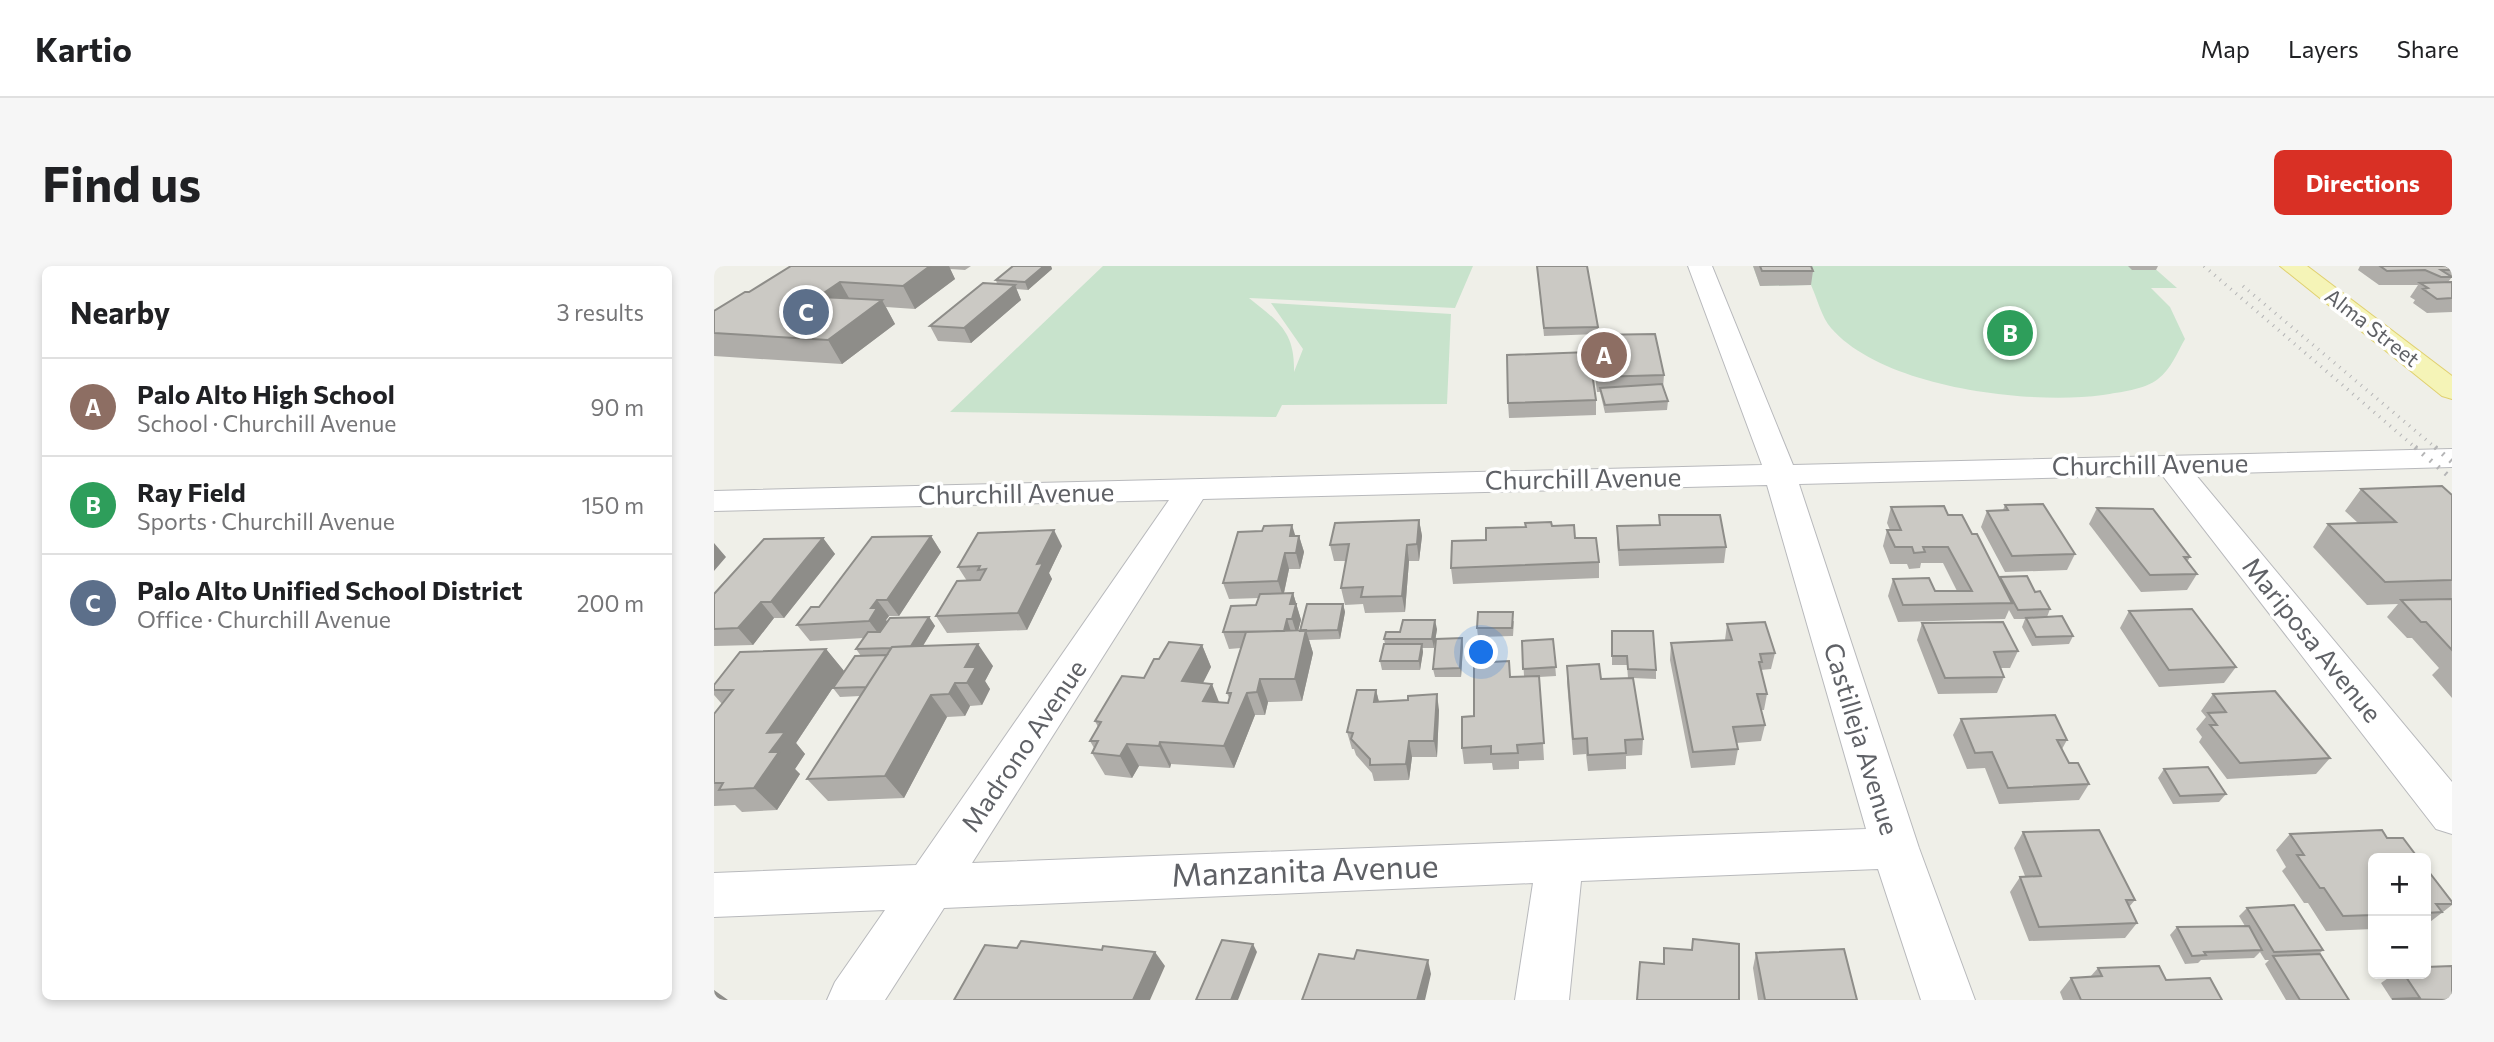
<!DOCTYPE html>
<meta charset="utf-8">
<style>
:root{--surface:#fff;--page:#f6f6f6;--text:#202124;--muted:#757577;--line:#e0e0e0;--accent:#d93025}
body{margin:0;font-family:Commissioner,sans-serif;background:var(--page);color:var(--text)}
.controls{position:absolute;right:21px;bottom:21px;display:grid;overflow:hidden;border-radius:10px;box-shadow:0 4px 10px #0003}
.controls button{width:63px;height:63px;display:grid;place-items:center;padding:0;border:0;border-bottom:2px solid var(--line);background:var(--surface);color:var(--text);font:35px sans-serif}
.you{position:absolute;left:768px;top:387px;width:24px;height:24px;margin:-18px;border:5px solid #fff;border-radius:50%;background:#1a73e8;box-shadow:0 0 0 10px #1a73e833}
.badge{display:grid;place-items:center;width:46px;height:46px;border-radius:50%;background:var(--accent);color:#fff;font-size:23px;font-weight:700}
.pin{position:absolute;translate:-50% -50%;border:4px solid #fff;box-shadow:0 2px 7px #0006}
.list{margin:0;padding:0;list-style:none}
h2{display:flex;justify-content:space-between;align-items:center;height:91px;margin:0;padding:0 28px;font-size:30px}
h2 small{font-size:23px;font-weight:400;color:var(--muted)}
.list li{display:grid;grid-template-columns:46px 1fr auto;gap:21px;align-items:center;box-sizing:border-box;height:98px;padding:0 28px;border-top:2px solid var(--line)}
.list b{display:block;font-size:26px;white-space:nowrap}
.list p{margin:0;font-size:23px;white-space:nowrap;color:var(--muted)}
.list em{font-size:23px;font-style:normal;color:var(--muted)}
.map{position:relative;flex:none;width:1738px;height:734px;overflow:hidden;border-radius:10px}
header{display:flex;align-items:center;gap:42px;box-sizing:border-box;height:98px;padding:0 35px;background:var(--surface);border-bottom:2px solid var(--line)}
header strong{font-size:33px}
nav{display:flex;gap:38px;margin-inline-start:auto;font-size:24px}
.intro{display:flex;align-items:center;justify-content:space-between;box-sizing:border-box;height:168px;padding:0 42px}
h1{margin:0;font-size:49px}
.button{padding:18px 32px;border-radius:10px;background:var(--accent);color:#fff;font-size:24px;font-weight:700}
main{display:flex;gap:42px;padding:0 42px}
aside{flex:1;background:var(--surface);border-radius:10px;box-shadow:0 4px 10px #0003}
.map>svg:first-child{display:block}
</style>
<header>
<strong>Kartio</strong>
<nav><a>Map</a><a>Layers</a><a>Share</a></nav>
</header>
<div class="intro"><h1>Find us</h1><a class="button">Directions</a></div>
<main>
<aside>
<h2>Nearby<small>3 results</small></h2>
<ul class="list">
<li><span class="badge" style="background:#8d6e63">A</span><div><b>Palo Alto High School</b><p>School · Churchill Avenue</p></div><em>90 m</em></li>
<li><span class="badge" style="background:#2e9e5b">B</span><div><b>Ray Field</b><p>Sports · Churchill Avenue</p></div><em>150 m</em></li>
<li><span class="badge" style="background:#5c6f8a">C</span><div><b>Palo Alto Unified School District</b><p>Office · Churchill Avenue</p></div><em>200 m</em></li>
</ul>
</aside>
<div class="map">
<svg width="1738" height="734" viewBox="0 0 1738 734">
<rect width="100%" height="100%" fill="#efefe8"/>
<!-- green -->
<path fill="#c8e3cc" d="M389 0H759L741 42 535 32C565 56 581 66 580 106L589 83 557 37 737 48 733 138 568 139 562 151 236 146Z
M1039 0H1438L1463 22H1437L1456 41 1471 73C1463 87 1457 103 1444 113 1430 124 1406 126 1389 129 1315 139 1169 122 1117 62 1108 52 1103 32 1097 19L1046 20Z"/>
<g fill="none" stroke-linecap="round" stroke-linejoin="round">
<defs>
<path id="minor" d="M974 0H998L1079 199 1738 183V201L1481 208 1738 516V568L1722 563 1448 209 1085 218 1205 582 1261 734H1207L1164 603 867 615 855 734H801L819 617 230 642 171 734H113L121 716 171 644 0 651V607L202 599 455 234 0 245V225L1048 199ZM1053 219 1152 563 258 597 489 233Z"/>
<path id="major" d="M1566 0H1593L1738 110V133L1728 130Z"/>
</defs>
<!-- minor casing -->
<use href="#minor" stroke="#b8b9bc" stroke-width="2"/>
<!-- major casing -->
<use href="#major" stroke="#e0d070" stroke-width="2"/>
<!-- minor -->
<use href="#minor" fill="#fff" fill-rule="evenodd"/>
<!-- major -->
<use href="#major" fill="#f5f4b7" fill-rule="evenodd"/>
<!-- rail-far1 -->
<path stroke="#b5b5b6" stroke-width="3.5" stroke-dasharray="1 6" stroke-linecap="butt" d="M1490 0 1703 183
M1529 20 1723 183"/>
<!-- rail -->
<path stroke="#b5b5b6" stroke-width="5" stroke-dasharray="2 8" stroke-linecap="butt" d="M1701 181 1738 213
M1721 181 1738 196"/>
</g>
<!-- wall -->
<path fill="#afada9" d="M77 0H257L251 4 236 3 241 13 201 43 172 41 181 58 128 98 0 90V45L35 26Z
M299 0H337L338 3 314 24 302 23 307 34 257 77 224 75 216 60 283 18 282 14Z
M823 0H873L884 61V68L830 70Z
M1039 0H1097L1099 5 1097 19 1046 20Z
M1414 0H1444L1442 4H1418Z
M1646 0H1738V11L1734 16H1738V46L1713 47 1699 37 1701 34 1696 31 1704 19H1665L1644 4Z
M878 69 950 109 949 122 954 135 953 144 891 147 886 126H883L878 84Z
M882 134V149L795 152 794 137Z
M1647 223 1738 229V432L1718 409 1725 402 1698 372H1693L1673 351 1684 338 1653 339 1599 281 1614 258 1644 257 1631 245Z
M1291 239 1361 288 1353 304 1291 306 1267 261 1273 245 1289 244Z
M1177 241 1234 249 1258 268 1285 312 1321 326 1336 343 1333 351 1359 370 1355 378 1318 380 1308 361 1311 353H1300L1295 344 1291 353 1184 356 1174 330 1179 313 1221 325H1243L1229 297H1207L1206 302 1195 303 1193 298H1176L1169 280 1173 264H1176L1173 257Z
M1383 242 1476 291 1473 296 1483 308 1473 324 1427 326 1375 258Z
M945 249 1012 281 1010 297 905 300 903 276V260L945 259Z
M705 254 708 270 705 295H695L691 346 651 347 649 338 631 339 627 322 632 295H620L616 279Z
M838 260 861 272 885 296V312L739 318 737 302 772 274Z
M217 270 227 286 185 350H175L172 354 173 356 215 351 221 360 209 380 279 400 271 415 276 423 268 439 256 440 251 450 233 451 190 532 114 535 93 513 146 430 126 431 119 422 147 390 142 383 150 372 96 375 83 359 105 341Z
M581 270H585L590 286 586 303H575L570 327H579L587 354 584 365H586L629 338 631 346 626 373 595 374 599 387 588 435 554 436 551 449H541L520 502 457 498 456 502 425 500 418 512 391 509 378 487 380 482 376 475 384 461 381 455 430 412 445 393 488 379 497 401 489 417 505 436 514 437 515 432 513 427 527 382 515 383 509 366 542 339 545 332 515 333 509 317Z
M109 272 121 288 70 352H60L39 379 0 380V328Z
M348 280 335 307 338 313 313 364 233 367 222 350 253 315 244 301Z
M1415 345 1522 401 1510 417 1445 421 1406 362Z
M800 355 799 370 764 371 763 362Z
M1208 357 1304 385 1296 402H1287L1290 411 1283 427 1224 428 1203 374Z
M1013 358 1061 387 1057 403 1047 404 1053 428 1050 444H1047L1051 459 1047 475 1022 477 1024 483 1021 499 977 502 956 394 957 377 1011 374Z
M723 363 720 382H708L709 386 706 404H668L666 395 671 378 670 373 686 366Z
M898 365 942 404V413L919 412 929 473 928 489 912 490V503L874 505 872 488 859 489 853 416V400L887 413 914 412 913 399H898Z
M748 372 749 381 747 411H721L719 403Z
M839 373 842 410 825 411 830 494 805 495V503L779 504 778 497 750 498 748 482 760 450 795 395 796 411 810 410 808 375Z
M112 383 130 405 82 477 91 488 81 503 86 508 63 544 28 546 21 539 0 540V448L8 438 0 429V419Z
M662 424 665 436 725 444 723 491H698L695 514 660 515 658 507 642 489 640 483H638L633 466Z
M1499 428 1616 492 1602 508 1513 513 1485 476 1488 471 1482 463 1492 451 1487 445Z
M1247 453 1353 474 1348 483 1355 497 1375 518 1365 534 1285 538 1271 502 1253 503 1239 469Z
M1450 503 1512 528 1505 536 1459 538 1444 512Z
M1309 566 1421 634 1415 641 1423 657 1411 672 1315 675 1296 626 1306 611 1311 610 1300 582Z
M1576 568 1659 592V663L1612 665 1594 637H1590L1568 605 1572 601 1562 584Z
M1712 602 1738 636V639L1712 659Z
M1533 642 1609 684 1605 688 1635 734H1572L1551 698 1555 694H1551L1546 686 1540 692 1487 694 1484 697 1471 698 1456 669 1463 661 1531 660 1525 650Z
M1042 687 1143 734H1044L1039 702Z
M1384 702 1452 714 1508 734H1349L1346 726 1357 712 1376 711Z
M1680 708H1712L1738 734H1678L1667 717Z"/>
<!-- shaded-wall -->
<path fill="#8e8d89" d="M216 0H235L241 13 201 43 189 20Z
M330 0H337L338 3 314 24 311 16Z
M126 16 139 39 104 31Z
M301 19 307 34 257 77 250 62Z
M168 34 181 58 128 98 114 74Z
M705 254 708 270 705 295 703 278Z
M578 259 583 275 576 270Z
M340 264 348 280 335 307 338 313 313 364 304 347 323 298Z
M217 270 227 286 185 350 173 334Z
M585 270 590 286 586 303 582 287Z
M109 272 121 288 70 352 57 336Z
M0 277 12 291 0 305Z
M693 279 695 295 691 346 688 330Z
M571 287 575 303 569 331 564 315Z
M579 327 587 354 583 369 578 353 576 338Z
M163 334 175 350 172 354 175 358 167 371 155 355 157 342Z
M47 336 60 352 39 379 24 362Z
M629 338 631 346 626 373 624 364Z
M215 351 221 360 202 391 196 382Z
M573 353 578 369 570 365Z
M721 354 723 363 720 382 718 373Z
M592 364 599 387 588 435 581 413Z
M748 372 749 381 747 411 746 402Z
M264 378 279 400 271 415 276 423 268 439 253 417 251 401Z
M708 378 709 386 706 404 705 395Z
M488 379 497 401 478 438 468 415Z
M112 383 130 405 82 477 91 488 81 503 86 508 63 544 40 522 56 486 53 467Z
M546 413 554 436 551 449 543 426Z
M241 417 256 440 251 450 235 428Z
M498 418 507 441 489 435Z
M662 424 666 440 660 436Z
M533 427 541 449 520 502 510 480Z
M723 428 725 444 723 491 720 475Z
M217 429 233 451 190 532 171 510Z
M695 475 698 491 695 514 692 498Z
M446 476 457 498 456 502 445 480Z
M413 478 425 500 418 512 406 490Z
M539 678 543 686 524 734H517Z
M441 686 451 700 436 734H419Z
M714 694 717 708 711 734H703Z
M0 724 14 734H0Z"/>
<!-- building -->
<path fill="#cbc9c4" stroke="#8e8d89" stroke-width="2" d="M77 0H216L189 20 126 16 104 31 168 34 114 74 0 67V45L31 26H35Z
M299 0H330L311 16 282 14Z
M823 0H873L884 61 830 62Z
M1046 0H1097L1099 5H1048Z
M1666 0H1738V2H1735L1738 4H1727L1738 11H1727L1711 4 1673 5Z
M1738 16V32L1723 33 1709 23 1714 22 1706 17Z
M269 17 301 19 250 62 216 60Z
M941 68 950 109 883 111 878 69Z
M875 86 882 134 794 137 793 89Z
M948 118 954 135 891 139 886 122Z
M1728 220 1738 229V314L1671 316 1614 258 1682 256 1647 223Z
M1329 238 1361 288 1298 290 1273 245 1294 244 1291 239Z
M1230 240 1234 249H1248L1258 268H1263L1298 337 1189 339 1179 313 1215 312 1221 325H1258L1234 281H1209L1211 286 1200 287 1198 281H1181L1173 264H1187L1177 241Z
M1383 242 1439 243 1476 291H1470L1483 308 1436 309Z
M945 249H1006L1012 281 905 284 903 260 946 259Z
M705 254 703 278 693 279 688 330 647 331 649 321 627 322 635 278 616 279 621 257Z
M837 256 838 260 860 259 861 272H882L885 296 737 302 738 275 772 274V262L812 261 811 257Z
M578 259 576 270H585L582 287H571L564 315 509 317 524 266 548 265 550 260Z
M340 264 323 298 329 297 304 347 222 350 243 315 266 314 272 303 264 304 266 300 244 301 264 267Z
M217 270 173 334H163L157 342H163L155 355 83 359 97 341H105L158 271Z
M109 272 57 336H47L24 362 0 363V328L50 273Z
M1313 310 1321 326 1326 325 1336 343 1304 344 1286 311Z
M579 327 576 338H582L578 353H573L570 365 509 366 517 340 542 339 546 328Z
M1738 333V384L1712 356H1707L1687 334Z
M593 338H629L624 364 586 365Z
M1478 343 1522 401 1455 404 1415 345Z
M764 346H799L798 362H763Z
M1348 350 1359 370 1322 371 1312 352Z
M215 351 197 380 178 381 177 382 142 383 154 366H166L176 352Z
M689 354H721L718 373H670L672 366H686Z
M1051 356 1061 387 1046 388 1048 396H1045L1053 428H1043L1051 459 1019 461 1024 483 979 486 957 377 1018 374 1013 358Z
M1289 356 1304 385 1280 386 1290 411 1231 412 1208 357Z
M592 364 581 413H546L543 426 533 427 510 480 446 476 445 480 413 478 406 490 378 487 384 475H376L387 456 381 455 408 410 430 412 440 393H445L455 376 488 379 468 415 498 418 489 435 514 437 517 427H513L532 366Z
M898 365H939L942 404 914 403 913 390H898Z
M748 372 746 402 719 403 722 373Z
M839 373 842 401 809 403 808 375Z
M264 378 251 401H262L253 417H241L235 428 217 429 171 510 93 513 178 381Z
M670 378H708L705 395H666Z
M112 383 53 467 71 466 56 486H65L40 522 5 524 9 517H0V448L19 424H0V419L26 386Z
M173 389 152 421 119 422 141 390Z
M795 395 796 411 825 410 830 477 803 479 804 487 777 488V480L748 482V451L760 450V397Z
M885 398 887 413 919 412 929 473 911 474 912 487 874 489 873 472 859 473 853 400Z
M643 424H662L660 436 694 434V430L723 428 720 475H695L692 498 656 499V493L637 473 639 467 633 466Z
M1561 425 1616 492 1526 497 1496 459H1503L1494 447 1512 446 1499 428Z
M1341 449 1353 474H1343L1355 497H1364L1375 518 1294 522 1278 486 1261 487 1247 453Z
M1494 501 1512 528 1466 530 1450 503Z
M1385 564 1421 634H1412L1423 657 1325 661 1306 611 1327 610 1309 566Z
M1668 564 1673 572H1689L1704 592H1659V649L1629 650 1610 622H1606L1583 589H1590L1576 568Z
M1712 602 1738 636V638H1722L1728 646 1712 647Z
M1580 639 1609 684 1560 686 1533 642Z
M1535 660 1548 684 1490 686 1492 689 1478 690 1463 661Z
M979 673 1025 678V734H923L926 696 950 698V682L978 684Z
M508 674 539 678 517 734H482Z
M307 675 388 684 389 680 441 686 419 734H240L271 679 303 682Z
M1130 683 1143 734H1051L1042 687Z
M643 684 714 694 703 734H588L605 688 640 693Z
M1606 688 1635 734H1586L1559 690Z
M1445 700 1452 714 1496 712 1508 734H1367L1357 712 1388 710 1384 702Z
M1738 700V734L1678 733 1706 732 1690 708H1712V701Z"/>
<g text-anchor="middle" stroke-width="7" stroke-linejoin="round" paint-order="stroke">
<!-- far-street labels -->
<g font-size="21" fill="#5f6166" stroke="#fff">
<text transform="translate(1658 62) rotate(38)" y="7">Alma Street</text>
</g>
<!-- street labels -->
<g font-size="26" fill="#5f6166" stroke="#fff">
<text transform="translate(1436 199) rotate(-1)" y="9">Churchill Avenue</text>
<text transform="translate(869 213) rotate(-1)" y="9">Churchill Avenue</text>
<text transform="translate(302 228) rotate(-1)" y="9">Churchill Avenue</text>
<text transform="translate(1598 374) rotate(51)" y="9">Mariposa Avenue</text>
<text transform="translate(1147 473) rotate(73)" y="9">Castilleja Avenue</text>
<text transform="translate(310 480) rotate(-56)" y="9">Madrono Avenue</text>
</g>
<!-- near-street labels -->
<g font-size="32" fill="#5f6166" stroke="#fff">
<text transform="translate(591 605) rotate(-2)" y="11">Manzanita Avenue</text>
</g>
</g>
</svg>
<div class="controls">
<button>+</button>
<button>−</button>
</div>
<div class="you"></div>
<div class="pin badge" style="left:890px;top:89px;background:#8d6e63">A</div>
<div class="pin badge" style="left:1296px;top:67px;background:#2e9e5b">B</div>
<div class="pin badge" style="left:92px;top:46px;background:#5c6f8a">C</div>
</div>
</main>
